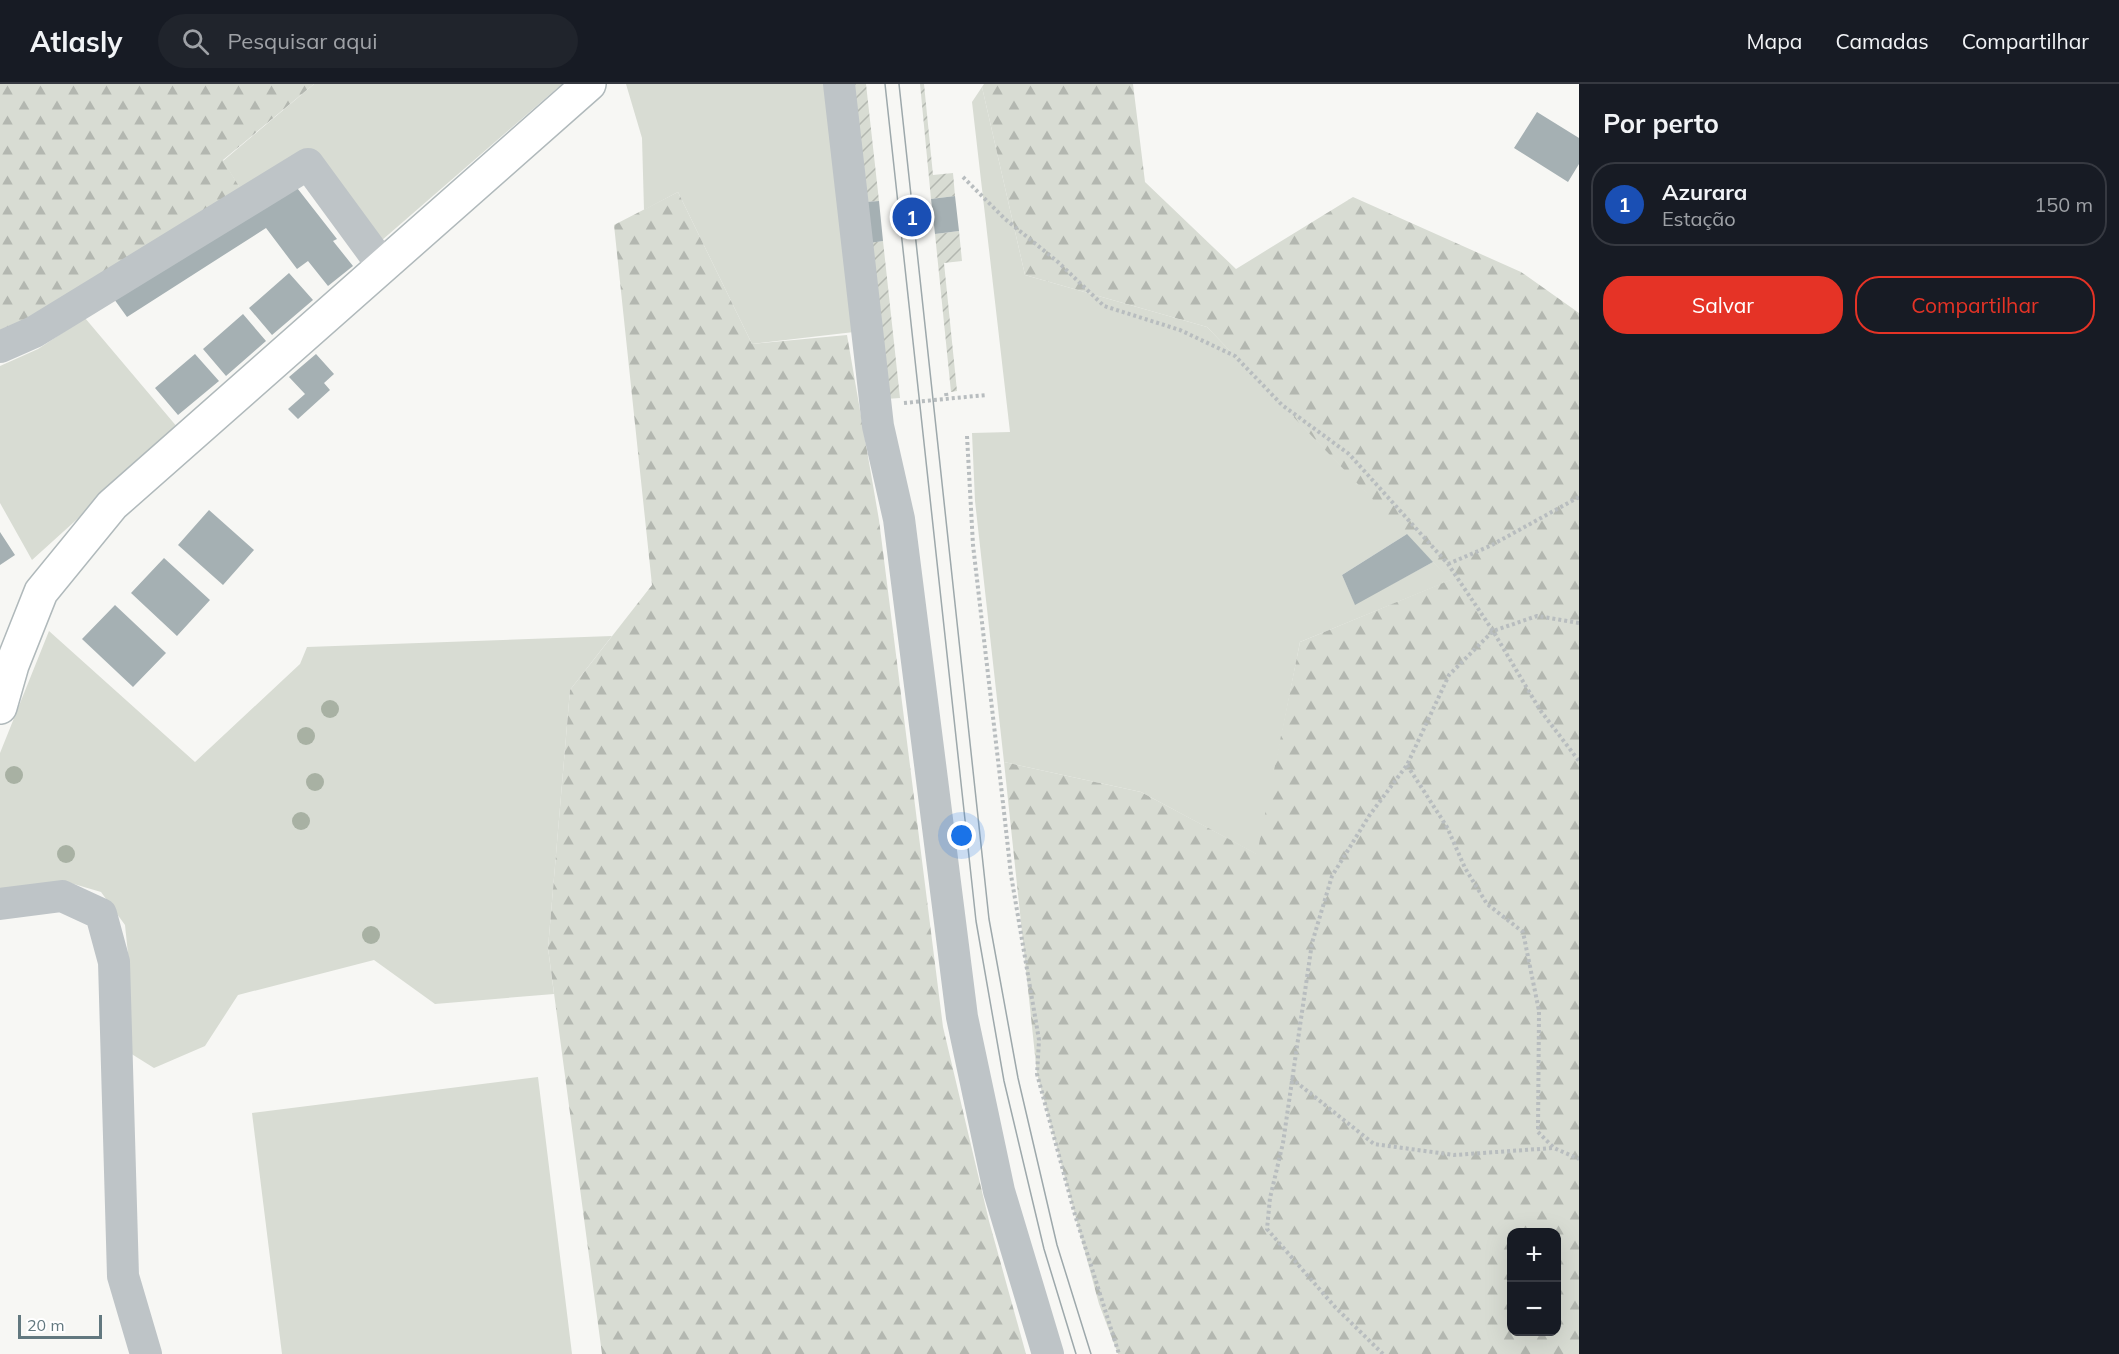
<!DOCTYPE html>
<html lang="pt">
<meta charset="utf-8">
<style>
:root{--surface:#171b24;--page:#20242c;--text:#f1f3f6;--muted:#9ea1a6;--line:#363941;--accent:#e53326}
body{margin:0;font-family:Mulish,sans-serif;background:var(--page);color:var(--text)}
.controls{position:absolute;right:18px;bottom:18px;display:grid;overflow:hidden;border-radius:12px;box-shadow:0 6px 24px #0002}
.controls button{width:54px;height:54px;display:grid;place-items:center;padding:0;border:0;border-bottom:2px solid var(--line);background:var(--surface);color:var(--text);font:30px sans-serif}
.scale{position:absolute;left:18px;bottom:15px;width:84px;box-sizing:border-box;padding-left:6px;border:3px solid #62787f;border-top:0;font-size:16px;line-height:21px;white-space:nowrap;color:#62787f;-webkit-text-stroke:4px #fff;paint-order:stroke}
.you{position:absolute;left:962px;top:752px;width:21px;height:21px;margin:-15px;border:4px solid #fff;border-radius:50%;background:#1a73e8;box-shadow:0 0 0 9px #1a73e833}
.badge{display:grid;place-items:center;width:39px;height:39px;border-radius:50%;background:var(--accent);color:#fff;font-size:20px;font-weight:700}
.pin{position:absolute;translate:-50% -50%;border:3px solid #fff;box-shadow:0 2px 6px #0006}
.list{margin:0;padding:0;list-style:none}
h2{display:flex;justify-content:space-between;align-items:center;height:78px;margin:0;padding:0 24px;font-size:26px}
h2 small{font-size:20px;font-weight:400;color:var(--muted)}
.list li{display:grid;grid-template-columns:39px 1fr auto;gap:18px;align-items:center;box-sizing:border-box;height:84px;margin:0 12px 12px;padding:0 12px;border:2px solid var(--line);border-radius:24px}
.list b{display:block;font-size:22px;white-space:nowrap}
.list p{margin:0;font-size:20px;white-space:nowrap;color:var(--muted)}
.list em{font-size:20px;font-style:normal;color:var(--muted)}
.actions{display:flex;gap:12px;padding:18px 24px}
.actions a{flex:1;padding:14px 0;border:2px solid var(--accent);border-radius:24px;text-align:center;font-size:21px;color:var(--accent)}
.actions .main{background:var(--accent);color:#fff}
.icon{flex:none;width:33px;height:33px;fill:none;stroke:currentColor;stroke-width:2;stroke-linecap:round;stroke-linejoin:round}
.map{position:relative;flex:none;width:1579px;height:1270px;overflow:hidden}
header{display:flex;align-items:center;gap:36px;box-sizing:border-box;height:84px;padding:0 30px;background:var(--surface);border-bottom:2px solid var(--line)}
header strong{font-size:28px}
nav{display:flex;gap:33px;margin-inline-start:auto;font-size:21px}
.search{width:420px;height:54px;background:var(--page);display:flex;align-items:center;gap:15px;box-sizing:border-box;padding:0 21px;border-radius:33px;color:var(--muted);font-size:22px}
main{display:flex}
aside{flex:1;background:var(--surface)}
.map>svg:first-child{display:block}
</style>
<header>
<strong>Atlasly</strong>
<div class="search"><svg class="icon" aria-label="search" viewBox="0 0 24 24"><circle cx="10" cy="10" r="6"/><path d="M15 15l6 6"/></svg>Pesquisar aqui</div>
<nav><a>Mapa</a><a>Camadas</a><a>Compartilhar</a></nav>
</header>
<main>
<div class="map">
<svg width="1579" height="1270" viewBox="0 0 1579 1270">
<defs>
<pattern id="forest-firs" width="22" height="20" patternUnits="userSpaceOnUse" patternTransform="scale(1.5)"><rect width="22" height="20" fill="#d8dcd3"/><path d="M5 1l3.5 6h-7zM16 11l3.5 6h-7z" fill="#b3b7b0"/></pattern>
<pattern id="garden-furrows" width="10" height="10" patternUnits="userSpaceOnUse" patternTransform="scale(1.5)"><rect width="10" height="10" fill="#d8dcd3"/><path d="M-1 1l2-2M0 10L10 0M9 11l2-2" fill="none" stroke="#b3b7b0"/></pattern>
</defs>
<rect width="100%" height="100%" fill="#f7f7f4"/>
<!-- green -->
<path fill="#d8dcd3" d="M314 0H562L381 157 311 67 243 109 223 77Z
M626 0H828L854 248 752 260 678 108 644 126 642 54Z
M982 3 1025 191 1207 243 1407 450 1342 491 1355 520 1433 478 1451 496 1300 558 1258 771 1141 708 1004 678 975 417 972 349 1010 348 972 18Z
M85 234 178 344 32 476 0 419V282L38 265Z
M49 547 195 678 300 580 307 563 612 552 570 606 548 864 554 910 435 920 374 876 238 911 205 962 154 984 130 969V889L125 841 101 808 67 798 0 807V669Z
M538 993 572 1270H282L252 1029Z"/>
<!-- forest -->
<path fill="url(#forest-firs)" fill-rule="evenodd" d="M0 0H314L223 76 243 109 0 254Z
M984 0H1133L1145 98 1236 185 1353 113 1521 188 1579 229V1270H1118L1099 1220 1037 990 1004 678 1141 708 1257 770 1300 558 1450 496 1207 243 1025 191 982 3ZM1512 1148H1556V1248H1512Z
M678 108 752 260 847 251 879 436 943 943 989 1137 1026 1270H602L548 864 570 606 652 501 614 141Z"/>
<!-- garden -->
<path fill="url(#garden-furrows)" d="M851 0H866L879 117 865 118 870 159 883 157 900 314 886 315Z
M920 0H924L933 91 953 89 955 112 931 115Z
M959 147 962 177 944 179 957 307 951 308 935 150Z"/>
<!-- building -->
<path fill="#a5b0b3" d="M1537 28 1579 54V80L1568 98 1514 64Z
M294 100 337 155 333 157 353 182 328 202 308 177 297 185 266 144 127 233 114 215Z
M955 112 959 147 935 150 931 115Z
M879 117 883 157 870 159 865 118Z
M289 189 313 216 272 251 249 224Z
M243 230 266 257 226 292 203 265Z
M195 270 219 297 178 331 155 304Z
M316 270 334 290 324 299 330 306 298 335 288 325 305 310 289 293Z
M209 426 254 466 223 501 178 461Z
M0 448 15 471 0 481Z
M1407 450 1433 478 1355 521 1342 491Z
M164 474 210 516 177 552 131 509Z
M115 521 166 569 133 603 82 555Z"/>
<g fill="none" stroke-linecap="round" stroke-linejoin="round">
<defs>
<path id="secondary" d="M0 623 12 581 41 508 112 421 589 0"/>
</defs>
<!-- secondary casing -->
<use href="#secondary" stroke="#b0b9bb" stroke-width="36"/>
<!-- path -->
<path stroke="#b8bdbf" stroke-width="4" stroke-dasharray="3 3" stroke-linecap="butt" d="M963 93 1005 135 1058 178 1104 222 1180 246 1235 272 1282 321 1349 370 1448 480 1493 547 1540 626 1579 677
M946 309 947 315
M904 319 986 311
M967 352 973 461 1003 719 1011 791 1039 956 1037 990 1075 1131 1119 1270
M1448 480 1490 462 1579 413
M1407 681 1447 743 1465 784 1487 820 1523 848 1539 927 1538 1048 1554 1064 1579 1075
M1291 994 1374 1060 1454 1071 1553 1064
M1383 1270 1335 1223 1267 1145 1270 1114 1283 1059 1312 859 1332 792 1369 732 1407 681 1449 591 1493 547 1537 532 1579 539"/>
<!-- street -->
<path stroke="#bec4c7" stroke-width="32" d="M839 0 878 342 899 435 962 933 999 1107 1048 1270
M0 263 34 248 308 80 382 181
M0 820 62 812 101 830 114 878 123 1192 146 1270"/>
<!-- secondary -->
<use href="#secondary" stroke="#fff" stroke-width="33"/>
<!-- tram -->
<path stroke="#9da8ab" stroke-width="1.5" d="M885 0 976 837 1004 997 1044 1165 1076 1270
M899 0 989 835 1018 994 1057 1161 1091 1270"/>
</g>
<!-- trees -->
<g fill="#a8b1a3">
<circle cx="330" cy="625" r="9"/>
<circle cx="306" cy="652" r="9"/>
<circle cx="14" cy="691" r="9"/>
<circle cx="315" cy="698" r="9"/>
<circle cx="301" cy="737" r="9"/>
<circle cx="66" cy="770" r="9"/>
<circle cx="371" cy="851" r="9"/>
</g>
</svg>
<div class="controls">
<button>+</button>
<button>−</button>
</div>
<div class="scale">20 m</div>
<div class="you"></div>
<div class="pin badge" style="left:912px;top:133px;background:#1a4fb4">1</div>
</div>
<aside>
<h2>Por perto<small></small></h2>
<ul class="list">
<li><span class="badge" style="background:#1a4fb4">1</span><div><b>Azurara</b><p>Estação</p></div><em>150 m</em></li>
</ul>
<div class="actions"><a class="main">Salvar</a><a>Compartilhar</a></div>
</aside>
</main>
